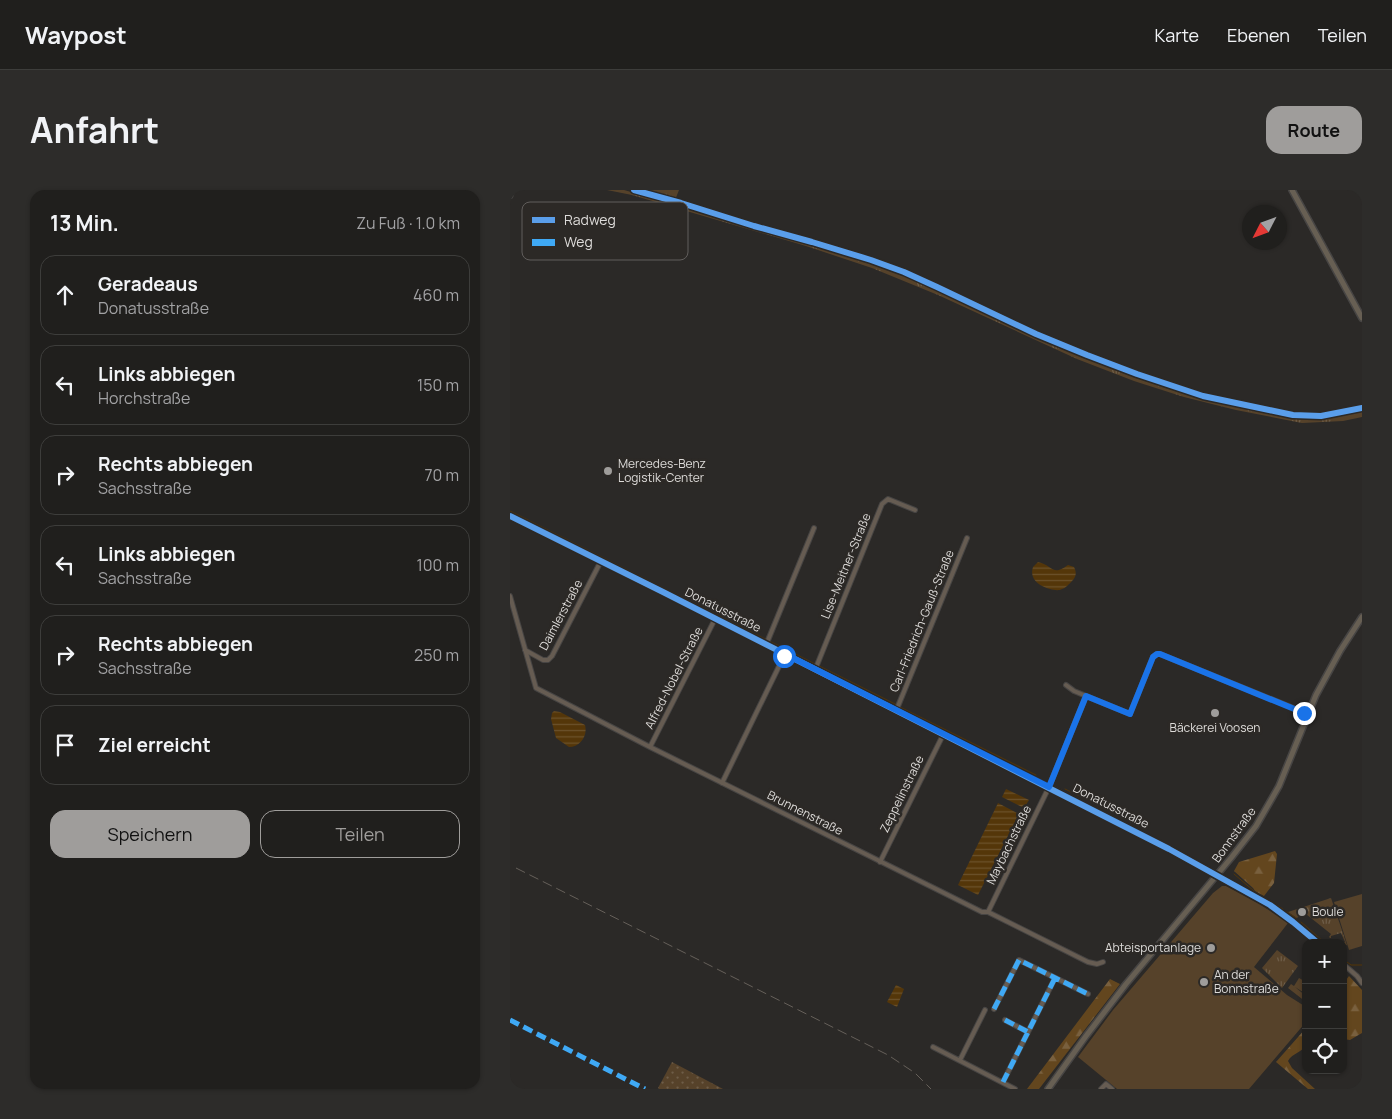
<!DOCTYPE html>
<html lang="de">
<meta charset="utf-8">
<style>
:root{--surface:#201f1d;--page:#2d2c2a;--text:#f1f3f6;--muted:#a2a2a4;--line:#3d3d3b;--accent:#9f9d9b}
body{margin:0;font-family:Manrope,sans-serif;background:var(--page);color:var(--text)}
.controls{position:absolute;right:15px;bottom:15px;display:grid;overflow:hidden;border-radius:10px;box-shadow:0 1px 4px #0004}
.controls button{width:45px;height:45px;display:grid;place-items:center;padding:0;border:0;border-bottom:1px solid var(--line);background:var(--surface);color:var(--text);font:25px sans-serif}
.compass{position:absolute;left:732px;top:15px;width:45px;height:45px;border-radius:50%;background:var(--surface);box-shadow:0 1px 4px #0004;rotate:228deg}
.stop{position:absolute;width:15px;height:15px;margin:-11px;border:4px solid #1a73e8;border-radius:50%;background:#fff}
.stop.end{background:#1a73e8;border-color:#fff;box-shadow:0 1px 5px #0008}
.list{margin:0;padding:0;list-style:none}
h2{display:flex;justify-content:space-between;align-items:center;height:65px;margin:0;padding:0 20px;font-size:21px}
h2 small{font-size:16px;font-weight:400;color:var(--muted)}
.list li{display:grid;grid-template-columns:32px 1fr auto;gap:15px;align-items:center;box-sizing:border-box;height:80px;margin:0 10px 10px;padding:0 10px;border:1px solid var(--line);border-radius:15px}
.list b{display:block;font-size:19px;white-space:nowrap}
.list p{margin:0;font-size:16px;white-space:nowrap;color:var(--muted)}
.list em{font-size:16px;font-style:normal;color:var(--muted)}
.actions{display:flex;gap:10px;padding:15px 20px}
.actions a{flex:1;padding:11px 0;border:1px solid var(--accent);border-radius:15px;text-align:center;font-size:18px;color:var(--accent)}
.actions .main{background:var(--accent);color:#111}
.icon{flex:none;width:28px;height:28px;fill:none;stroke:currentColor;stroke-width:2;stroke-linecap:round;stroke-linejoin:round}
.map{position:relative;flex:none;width:852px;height:899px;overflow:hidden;border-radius:15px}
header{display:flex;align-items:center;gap:30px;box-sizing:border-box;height:70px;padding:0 25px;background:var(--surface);border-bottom:1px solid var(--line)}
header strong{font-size:24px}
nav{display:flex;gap:28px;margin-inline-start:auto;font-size:18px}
.intro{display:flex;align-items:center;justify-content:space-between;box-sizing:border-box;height:120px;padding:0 30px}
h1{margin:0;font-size:35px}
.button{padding:12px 22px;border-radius:15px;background:var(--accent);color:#111;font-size:18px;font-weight:700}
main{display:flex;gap:30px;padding:0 30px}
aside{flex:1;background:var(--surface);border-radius:15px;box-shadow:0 1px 4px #0004}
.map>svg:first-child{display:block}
</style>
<header>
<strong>Waypost</strong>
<nav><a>Karte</a><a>Ebenen</a><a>Teilen</a></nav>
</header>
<div class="intro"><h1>Anfahrt</h1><a class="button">Route</a></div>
<main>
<aside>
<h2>13 Min.<small>Zu Fuß · 1.0 km</small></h2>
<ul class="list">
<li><svg class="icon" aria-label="ahead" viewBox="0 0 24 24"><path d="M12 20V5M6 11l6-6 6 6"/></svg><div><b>Geradeaus</b><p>Donatusstraße</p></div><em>460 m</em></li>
<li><svg class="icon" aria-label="left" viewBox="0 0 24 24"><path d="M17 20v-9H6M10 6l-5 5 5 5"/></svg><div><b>Links abbiegen</b><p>Horchstraße</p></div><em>150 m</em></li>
<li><svg class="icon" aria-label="right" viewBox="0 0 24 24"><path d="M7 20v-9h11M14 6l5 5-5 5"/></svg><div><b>Rechts abbiegen</b><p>Sachsstraße</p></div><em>70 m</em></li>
<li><svg class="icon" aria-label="left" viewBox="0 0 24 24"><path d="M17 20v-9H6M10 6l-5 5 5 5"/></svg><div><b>Links abbiegen</b><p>Sachsstraße</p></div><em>100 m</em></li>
<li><svg class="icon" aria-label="right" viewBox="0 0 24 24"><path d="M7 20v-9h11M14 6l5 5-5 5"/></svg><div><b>Rechts abbiegen</b><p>Sachsstraße</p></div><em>250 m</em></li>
<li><svg class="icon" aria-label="arrive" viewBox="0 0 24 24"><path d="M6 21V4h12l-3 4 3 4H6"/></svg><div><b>Ziel erreicht</b></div></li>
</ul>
<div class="actions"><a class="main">Speichern</a><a>Teilen</a></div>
</aside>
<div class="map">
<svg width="852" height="899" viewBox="0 0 852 899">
<defs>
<pattern id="grass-tufts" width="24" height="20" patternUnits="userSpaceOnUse" patternTransform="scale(1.25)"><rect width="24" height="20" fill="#56422a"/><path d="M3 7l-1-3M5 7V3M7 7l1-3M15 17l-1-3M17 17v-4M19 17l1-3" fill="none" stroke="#6e5d48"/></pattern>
<pattern id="forest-firs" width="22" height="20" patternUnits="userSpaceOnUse" patternTransform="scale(1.25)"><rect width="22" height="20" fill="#63461e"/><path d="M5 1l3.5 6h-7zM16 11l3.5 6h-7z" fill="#79603e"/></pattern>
<pattern id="garden-dots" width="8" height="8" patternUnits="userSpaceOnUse" patternTransform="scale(1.25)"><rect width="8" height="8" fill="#56422a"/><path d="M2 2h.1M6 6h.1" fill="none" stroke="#6e5d48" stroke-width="1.8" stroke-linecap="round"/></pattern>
<pattern id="water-rules" width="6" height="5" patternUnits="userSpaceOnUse" patternTransform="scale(1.25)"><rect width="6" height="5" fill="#543609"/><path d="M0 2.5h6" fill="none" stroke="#6c522c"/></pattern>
</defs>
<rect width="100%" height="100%" fill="#2b2927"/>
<!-- grass -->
<path fill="url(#grass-tufts)" d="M97 0H114L135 6 136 5 359 70V72L394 85 395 84C454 110 512 139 571 164V167L607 180 608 178 687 205 721 214 783 226 811 227 852 220V227L833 231 792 233 726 220 674 207 624 191 567 169 428 105 362 78 296 56 122 5Z
M134 0H169L165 10Z
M821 708 837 755 833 756V753L835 752 831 743 821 746V748H820L819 747 821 744 796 724 794 726 790 725 787 728 778 722Z
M767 760 788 776 772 798 752 778Z"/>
<!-- forest -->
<path fill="url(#forest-firs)" d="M765 661 767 664 764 693 754 706 745 701 743 698 724 681 729 672Z
M839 786 852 800V843L840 850 833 849V794Z
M600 789 610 794 529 899H517Z
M796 838C796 842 797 849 796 854 794 862 782 863 778 871L782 878 805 899H798L766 872Z"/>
<!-- garden -->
<path fill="url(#garden-dots)" d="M162 872 213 899H149L148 898Z"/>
<!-- pitch -->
<path fill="#56422a" d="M712 696H716L748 713 778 733 744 777 777 805 796 817V832L739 899H607L568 867 603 820 703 703Z
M852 704V756L839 760 824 712Z
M789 788 796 792V804L785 797 796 806V812L778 798 781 794 784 796Z"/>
<!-- water -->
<path fill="url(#water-rules)" d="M528 372C543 375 542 387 558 375L564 377C567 383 566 387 562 391 559 394 556 398 552 399 549 401 544 400 540 399 529 396 519 389 523 377Z
M44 521 50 522 75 535C78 546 70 557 59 557L46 548 41 529 42 523Z
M496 599 519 610 514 618 492 607Z
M488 613 509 624 468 705 448 695Z
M386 795 394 799 387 817 377 812Z"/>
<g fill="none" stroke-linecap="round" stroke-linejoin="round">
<!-- stream -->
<path stroke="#543609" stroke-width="1" d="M0 321 387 515
M390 517 526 585
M555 599 619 630
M724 684 744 701
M747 703 773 719
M777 722 786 728
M791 732 815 753
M833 769 841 775H852"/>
<defs>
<path id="minor" d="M0 406 26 498 140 557 428 700 472 722H478L578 772 587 774 593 772
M256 455 304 338
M15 460 33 470H38L42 466 91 371
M305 480 372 314 378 309 405 320
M556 495 564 501 620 524 643 467 647 464H650L798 524
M386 521 457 348
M140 557 205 429
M212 593 275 464
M370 672 433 545
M708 685 773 724 808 753
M478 722 539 597 576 506
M833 774 847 786 852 793
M484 819 509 770 578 804
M495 830 518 842
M423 857 505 899
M450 870 475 820
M493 892 545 788
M591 899 596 894 602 899"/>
<path id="tertiary" d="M0 6 2 0
M0 326 155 403 433 545 539 597 708 685"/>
<path id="secondary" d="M782 0 852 128
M538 899 576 846 616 794 721 668 746 636 769 596 806 505 830 461 852 427"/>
</defs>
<!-- minor casing -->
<use href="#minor" stroke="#474544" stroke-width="6"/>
<!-- tertiary casing -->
<use href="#tertiary" stroke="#474544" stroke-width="7"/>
<!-- secondary casing -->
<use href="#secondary" stroke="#474544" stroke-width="8"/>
<!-- minor -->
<use href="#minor" stroke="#665c52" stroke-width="4"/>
<!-- tertiary -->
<use href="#tertiary" stroke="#665c52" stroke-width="4.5"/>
<!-- secondary -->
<use href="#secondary" stroke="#675f53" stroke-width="5"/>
<!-- rail -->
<path stroke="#66605a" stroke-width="1" stroke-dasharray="10 5" stroke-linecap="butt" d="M6 678 378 865 405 883 421 899"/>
<!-- quiet -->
<path stroke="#3fa9f5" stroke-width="5" stroke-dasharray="10 5" stroke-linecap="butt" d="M484 819 509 770 578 804
M0 830 135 899
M495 830 518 842
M493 892 545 788"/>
<defs>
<path id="cycleway" d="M124 0 171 13 244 36 302 52 361 70 394 82 427 97 526 144 577 165 627 184 693 206 783 225 811 226 852 218
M0 326 155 403 659 659 760 715 783 732 808 753"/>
</defs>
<!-- cycleway casing -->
<use href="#cycleway" stroke="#2c2926" stroke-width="9"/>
<!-- cycleway -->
<use href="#cycleway" stroke="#5a9eea" stroke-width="6"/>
</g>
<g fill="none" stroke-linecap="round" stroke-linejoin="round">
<!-- route -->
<path stroke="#1a73e8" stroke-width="6" d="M274 466 275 464 539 597 576 506 620 524 643 467 647 464H650L794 523"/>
</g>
<!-- markers -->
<g fill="#9f9d9b" stroke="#2c2926" stroke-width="2">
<circle cx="98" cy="281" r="5"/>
<circle cx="705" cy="523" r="5"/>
<circle cx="792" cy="722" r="5"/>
<circle cx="701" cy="758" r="5"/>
<circle cx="694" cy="792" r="5"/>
</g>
<g text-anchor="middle" stroke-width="5" stroke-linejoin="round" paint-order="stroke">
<!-- poi labels -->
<g font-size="12" fill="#dddbd9" stroke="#2c2926" text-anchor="start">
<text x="108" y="278">Mercedes-Benz<tspan x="108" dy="14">Logistik-Center</tspan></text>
<text x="705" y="542" text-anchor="middle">Bäckerei Voosen</text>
<text x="802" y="726">Boule</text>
<text x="691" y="762" text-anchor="end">Abteisportanlage</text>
<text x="704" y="789">An der<tspan x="704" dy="14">Bonnstraße</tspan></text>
</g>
<!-- street labels -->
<g font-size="12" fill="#dddbd9" stroke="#2c2926">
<text transform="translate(336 376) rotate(-68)" y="4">Lise-Meitner-Straße</text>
<text transform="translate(213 420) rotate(27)" y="4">Donatusstraße</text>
<text transform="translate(51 425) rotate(-62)" y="4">Daimlerstraße</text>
<text transform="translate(412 431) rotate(-68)" y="4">Carl-Friedrich-Gauß-Straße</text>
<text transform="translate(164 488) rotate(-63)" y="4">Alfred-Nobel-Straße</text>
<text transform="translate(392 604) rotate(-64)" y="4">Zeppelinstraße</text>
<text transform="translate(601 616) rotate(27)" y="4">Donatusstraße</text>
<text transform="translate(295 623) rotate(27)" y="4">Brunnenstraße</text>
<text transform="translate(724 645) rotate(-54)" y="4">Bonnstraße</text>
<text transform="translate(499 655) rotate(-64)" y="4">Maybachstraße</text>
</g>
</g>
<!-- legend -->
<rect x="12" y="12" width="166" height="58" rx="8" fill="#2c2926" stroke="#615e5c" stroke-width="1"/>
<rect x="22" y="27" width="23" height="6" fill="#5a9eea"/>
<rect x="22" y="49" width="23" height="7" fill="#3fa9f5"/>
<g font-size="14" fill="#dddbd9">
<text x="54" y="35">Radweg</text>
<text x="54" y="57">Weg</text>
</g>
</svg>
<div class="controls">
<button>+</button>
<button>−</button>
<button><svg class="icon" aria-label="locate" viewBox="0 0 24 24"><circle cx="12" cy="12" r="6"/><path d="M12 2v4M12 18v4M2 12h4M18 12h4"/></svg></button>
</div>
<svg class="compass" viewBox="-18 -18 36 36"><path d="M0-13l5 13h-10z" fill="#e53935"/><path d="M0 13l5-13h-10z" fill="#a2a2a4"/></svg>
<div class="stop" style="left:274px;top:466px"></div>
<div class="stop end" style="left:794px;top:523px"></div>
</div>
</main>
